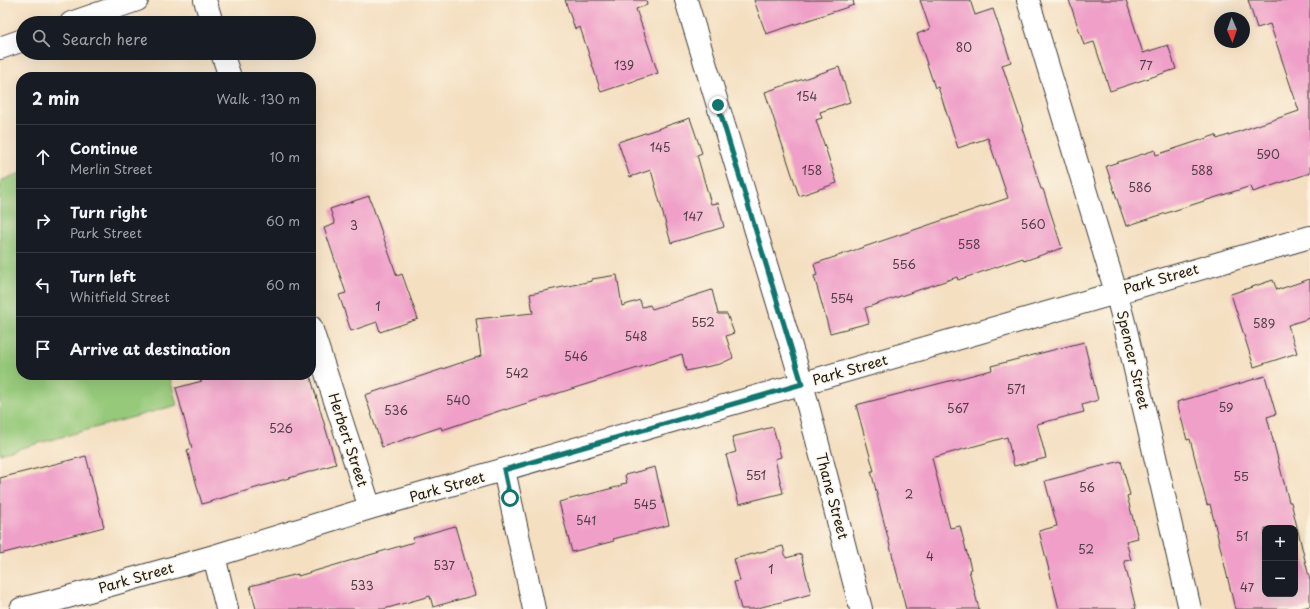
<!DOCTYPE html>
<meta charset="utf-8">
<style>
:root{--surface:#171b24;--page:#242831;--text:#f1f3f6;--muted:#9ea1a6;--line:#363941}
body{margin:0;font-family:"Playpen Sans",sans-serif;background:var(--page);color:var(--text)}
.controls{position:absolute;right:12px;bottom:12px;display:grid;overflow:hidden;border-radius:8px;box-shadow:0 4px 16px #0002}
.controls button{width:36px;height:36px;display:grid;place-items:center;padding:0;border:0;border-bottom:1px solid var(--line);background:var(--surface);color:var(--text);font:20px sans-serif}
.compass{position:absolute;left:1214px;top:12px;width:36px;height:36px;border-radius:50%;background:var(--surface);box-shadow:0 4px 16px #0002;rotate:178deg}
.stop{position:absolute;width:12px;height:12px;margin:-9px;border:3px solid #0f766e;border-radius:50%;background:#fff}
.stop.end{background:#0f766e;border-color:#fff;box-shadow:0 1px 4px #0008}
.list{margin:0;padding:0;list-style:none}
h2{display:flex;justify-content:space-between;align-items:center;height:52px;margin:0;padding:0 16px;font-size:17px}
h2 small{font-size:13px;font-weight:400;color:var(--muted)}
.list li{display:grid;grid-template-columns:26px 1fr auto;gap:12px;align-items:center;box-sizing:border-box;height:64px;padding:0 16px;border-top:1px solid var(--line)}
.list b{display:block;font-size:15px;white-space:nowrap}
.list p{margin:0;font-size:13px;white-space:nowrap;color:var(--muted)}
.list em{font-size:13px;font-style:normal;color:var(--muted)}
.icon{flex:none;width:22px;height:22px;fill:none;stroke:currentColor;stroke-width:2;stroke-linecap:round;stroke-linejoin:round}
.map{position:relative;flex:none;width:1310px;height:609px;overflow:hidden}
.search{position:absolute;background:var(--surface);box-shadow:0 4px 16px #0002;left:16px;top:16px;width:300px;height:44px;display:flex;align-items:center;gap:10px;box-sizing:border-box;padding:0 14px;border-radius:22px;color:var(--muted);font-size:15px}
.panel{position:absolute;background:var(--surface);box-shadow:0 4px 16px #0002;left:16px;top:72px;width:300px;height:308px;border-radius:16px}
.map>svg:first-child{display:block}
</style>
<div class="map">
<svg width="1310" height="609" viewBox="0 0 1310 609">
<rect width="100%" height="100%" fill="#fcf5e5"/>
<filter id="ink" filterUnits="userSpaceOnUse"><feTurbulence type="fractalNoise" baseFrequency=".025" numOctaves="2"/><feDisplacementMap in="SourceGraphic" scale="8" xChannelSelector="R" yChannelSelector="G"/><feConvolveMatrix kernelMatrix="1 2 1 2 8 2 1 2 1" color-interpolation-filters="sRGB"/></filter>
<filter id="wash" filterUnits="userSpaceOnUse"><feTurbulence type="fractalNoise" baseFrequency=".012" numOctaves="4" result="noise"/><feDisplacementMap in="SourceGraphic" scale="16" xChannelSelector="R" yChannelSelector="G"/><feGaussianBlur stdDeviation="0.9" result="paint"/><feColorMatrix in="noise" values="0 0 0 0 0 0 0 0 0 0 0 0 0 0 0 0 0 1.4 0 .05"/><feComposite in="paint" operator="in"/></filter>
<g filter="url(#wash)">
<rect width="100%" height="100%" fill="#f4dfc1"/>
<!-- green -->
<path fill="#96c97a" stroke="#59724b" d="M21 173V375H169L177 405 0 454V181Z"/>
<g id="blocks">
<!-- building -->
<path fill="#ef9fc8" fill-rule="evenodd" d="M565 0H646L647 5 636 9 658 73 601 92 580 27 575 29Z
M754 0H853L854 5 766 34Z
M920 0H970L975 15 993 9 1011 62 1002 65 1023 127 1022 128 1041 189H1043L1062 248 1024 261 1023 258 958 280 957 277 865 308 869 323 830 333 814 276 817 275 814 264 1008 198 988 138 958 148 938 87 935 88 917 34 930 29Z
M1069 0H1126L1143 53 1168 45 1176 69 1110 91 1094 42 1084 45Z
M1248 0H1310V173L1253 192 1251 186 1126 226 1106 166 1155 150 1156 155 1216 135 1217 139 1299 111 1270 24 1257 28Z
M839 67 850 102 820 112 822 118 816 120 837 183 799 196 765 92Z
M690 118 702 153 697 155 711 204 718 203 724 227 671 243 651 170 630 177 618 142Z
M369 196 397 276 402 274 418 319 380 332 377 322 351 331 339 295 346 293 324 228 335 224 330 209Z
M617 275 622 306 640 300 642 307 650 305 652 309 712 290 718 314H727L734 333 726 336 733 358 720 364 686 371 682 354 505 410V409L442 430 441 427 382 447 365 395 481 356 476 319 533 313 530 294 592 281V279Z
M1310 279V318L1288 325 1297 353 1254 367 1231 294 1273 280 1277 290Z
M1084 342 1098 400 1082 405 1084 412 1037 424 1046 458 1014 466 1007 437 932 458 950 528 960 526 971 569 969 570 979 609H906L871 471H874L856 405 992 370 991 366Z
M200 375H310L336 464 202 504 187 450 192 448 176 388 202 381Z
M1265 376 1276 414 1267 417 1289 502H1291L1310 581V606L1299 609H1235L1210 504 1207 505 1190 439 1187 440 1177 402ZM1265 528H1295V594H1265Z
M773 427 781 457 775 459 783 493 739 504 726 455 736 452 732 437Z
M86 456 104 527 0 554V478Z
M1121 461 1130 495 1127 496 1138 538 1126 541 1131 560 1124 561 1136 609H1059L1039 531 1057 526 1045 481Z
M655 467 669 525 613 539 614 541 572 552 559 502 621 486V484L627 483 625 475Z
M455 526 475 595 433 607 430 596 384 609H256L250 586 298 574V576L414 542 413 538Z
M783 546 786 558 801 554 811 594 754 609H741L734 582 740 581 734 559Z"/>
</g>
</g>
<g filter="url(#ink)">
<use href="#blocks" fill-opacity="0" stroke="#3c3935" stroke-width="1"/>
<g fill="none" stroke-linecap="round" stroke-linejoin="round">
<defs>
<path id="minor" d="M205 0 212 23
M686 0 802 383 861 609
M1028 0 1116 292 1126 330 1190 609
M71 23 137 0
M0 48 23 40
M222 53 230 77
M311 327 370 508
M504 470 534 609
M214 556 227 609
M21 609 57 600 214 556 370 508 1310 237"/>
</defs>
<!-- minor casing -->
<use href="#minor" stroke="#3c3935" stroke-width="24"/>
<!-- minor -->
<use href="#minor" stroke="#fff" stroke-width="22"/>
</g>
</g>
<g fill="none" stroke-linecap="round" stroke-linejoin="round" filter="url(#ink)">
<!-- route -->
<path stroke="#0f766e" stroke-width="5" d="M510 498 504 470 802 384 718 105"/>
</g>
<g text-anchor="middle" stroke-width="3" stroke-linejoin="round" paint-order="stroke">
<!-- number labels -->
<g font-size="12" fill="#513d47">
<text x="964" y="52">80</text>
<text x="624" y="70">139</text>
<text x="1146" y="70">77</text>
<text x="807" y="101">154</text>
<text x="660" y="152">145</text>
<text x="1268" y="159">590</text>
<text x="812" y="175">158</text>
<text x="1202" y="175">588</text>
<text x="1140" y="192">586</text>
<text x="693" y="221">147</text>
<text x="1033" y="229">560</text>
<text x="354" y="230">3</text>
<text x="969" y="249">558</text>
<text x="904" y="269">556</text>
<text x="842" y="303">554</text>
<text x="378" y="311">1</text>
<text x="703" y="327">552</text>
<text x="1264" y="328">589</text>
<text x="636" y="341">548</text>
<text x="576" y="361">546</text>
<text x="517" y="378">542</text>
<text x="1016" y="394">571</text>
<text x="458" y="405">540</text>
<text x="1226" y="412">59</text>
<text x="958" y="413">567</text>
<text x="396" y="415">536</text>
<text x="281" y="433">526</text>
<text x="756" y="480">551</text>
<text x="1241" y="481">55</text>
<text x="1087" y="492">56</text>
<text x="909" y="499">2</text>
<text x="645" y="509">545</text>
<text x="586" y="525">541</text>
<text x="1242" y="541">51</text>
<text x="1086" y="554">52</text>
<text x="930" y="561">4</text>
<text x="444" y="570">537</text>
<text x="771" y="574">1</text>
<text x="362" y="590">533</text>
<text x="1247" y="592">47</text>
</g>
<!-- street labels -->
<g font-size="14" fill="#1c1c1c" stroke="#fcf5e5">
<text transform="translate(1161 279) rotate(-16)" y="5">Park Street</text>
<text transform="translate(1133 360) rotate(77)" y="5">Spencer Street</text>
<text transform="translate(850 370) rotate(-16)" y="5">Park Street</text>
<text transform="translate(348 440) rotate(72)" y="5">Herbert Street</text>
<text transform="translate(447 487) rotate(-16)" y="5">Park Street</text>
<text transform="translate(832 496) rotate(75)" y="5">Thane Street</text>
<text transform="translate(136 578) rotate(-16)" y="5">Park Street</text>
</g>
</g>
</svg>
<div class="controls">
<button>+</button>
<button>−</button>
</div>
<svg class="compass" viewBox="-18 -18 36 36"><path d="M0-13l5 13h-10z" fill="#e53935"/><path d="M0 13l5-13h-10z" fill="#9ea1a6"/></svg>
<div class="stop" style="left:510px;top:498px"></div>
<div class="stop end" style="left:718px;top:105px"></div>
<div class="search"><svg class="icon" aria-label="search" viewBox="0 0 24 24"><circle cx="10" cy="10" r="6"/><path d="M15 15l6 6"/></svg>Search here</div>
<section class="panel">
<h2>2 min<small>Walk · 130 m</small></h2>
<ul class="list">
<li><svg class="icon" aria-label="ahead" viewBox="0 0 24 24"><path d="M12 20V5M6 11l6-6 6 6"/></svg><div><b>Continue</b><p>Merlin Street</p></div><em>10 m</em></li>
<li><svg class="icon" aria-label="right" viewBox="0 0 24 24"><path d="M7 20v-9h11M14 6l5 5-5 5"/></svg><div><b>Turn right</b><p>Park Street</p></div><em>60 m</em></li>
<li><svg class="icon" aria-label="left" viewBox="0 0 24 24"><path d="M17 20v-9H6M10 6l-5 5 5 5"/></svg><div><b>Turn left</b><p>Whitfield Street</p></div><em>60 m</em></li>
<li><svg class="icon" aria-label="arrive" viewBox="0 0 24 24"><path d="M6 21V4h12l-3 4 3 4H6"/></svg><div><b>Arrive at destination</b></div></li>
</ul>
</section>
</div>
